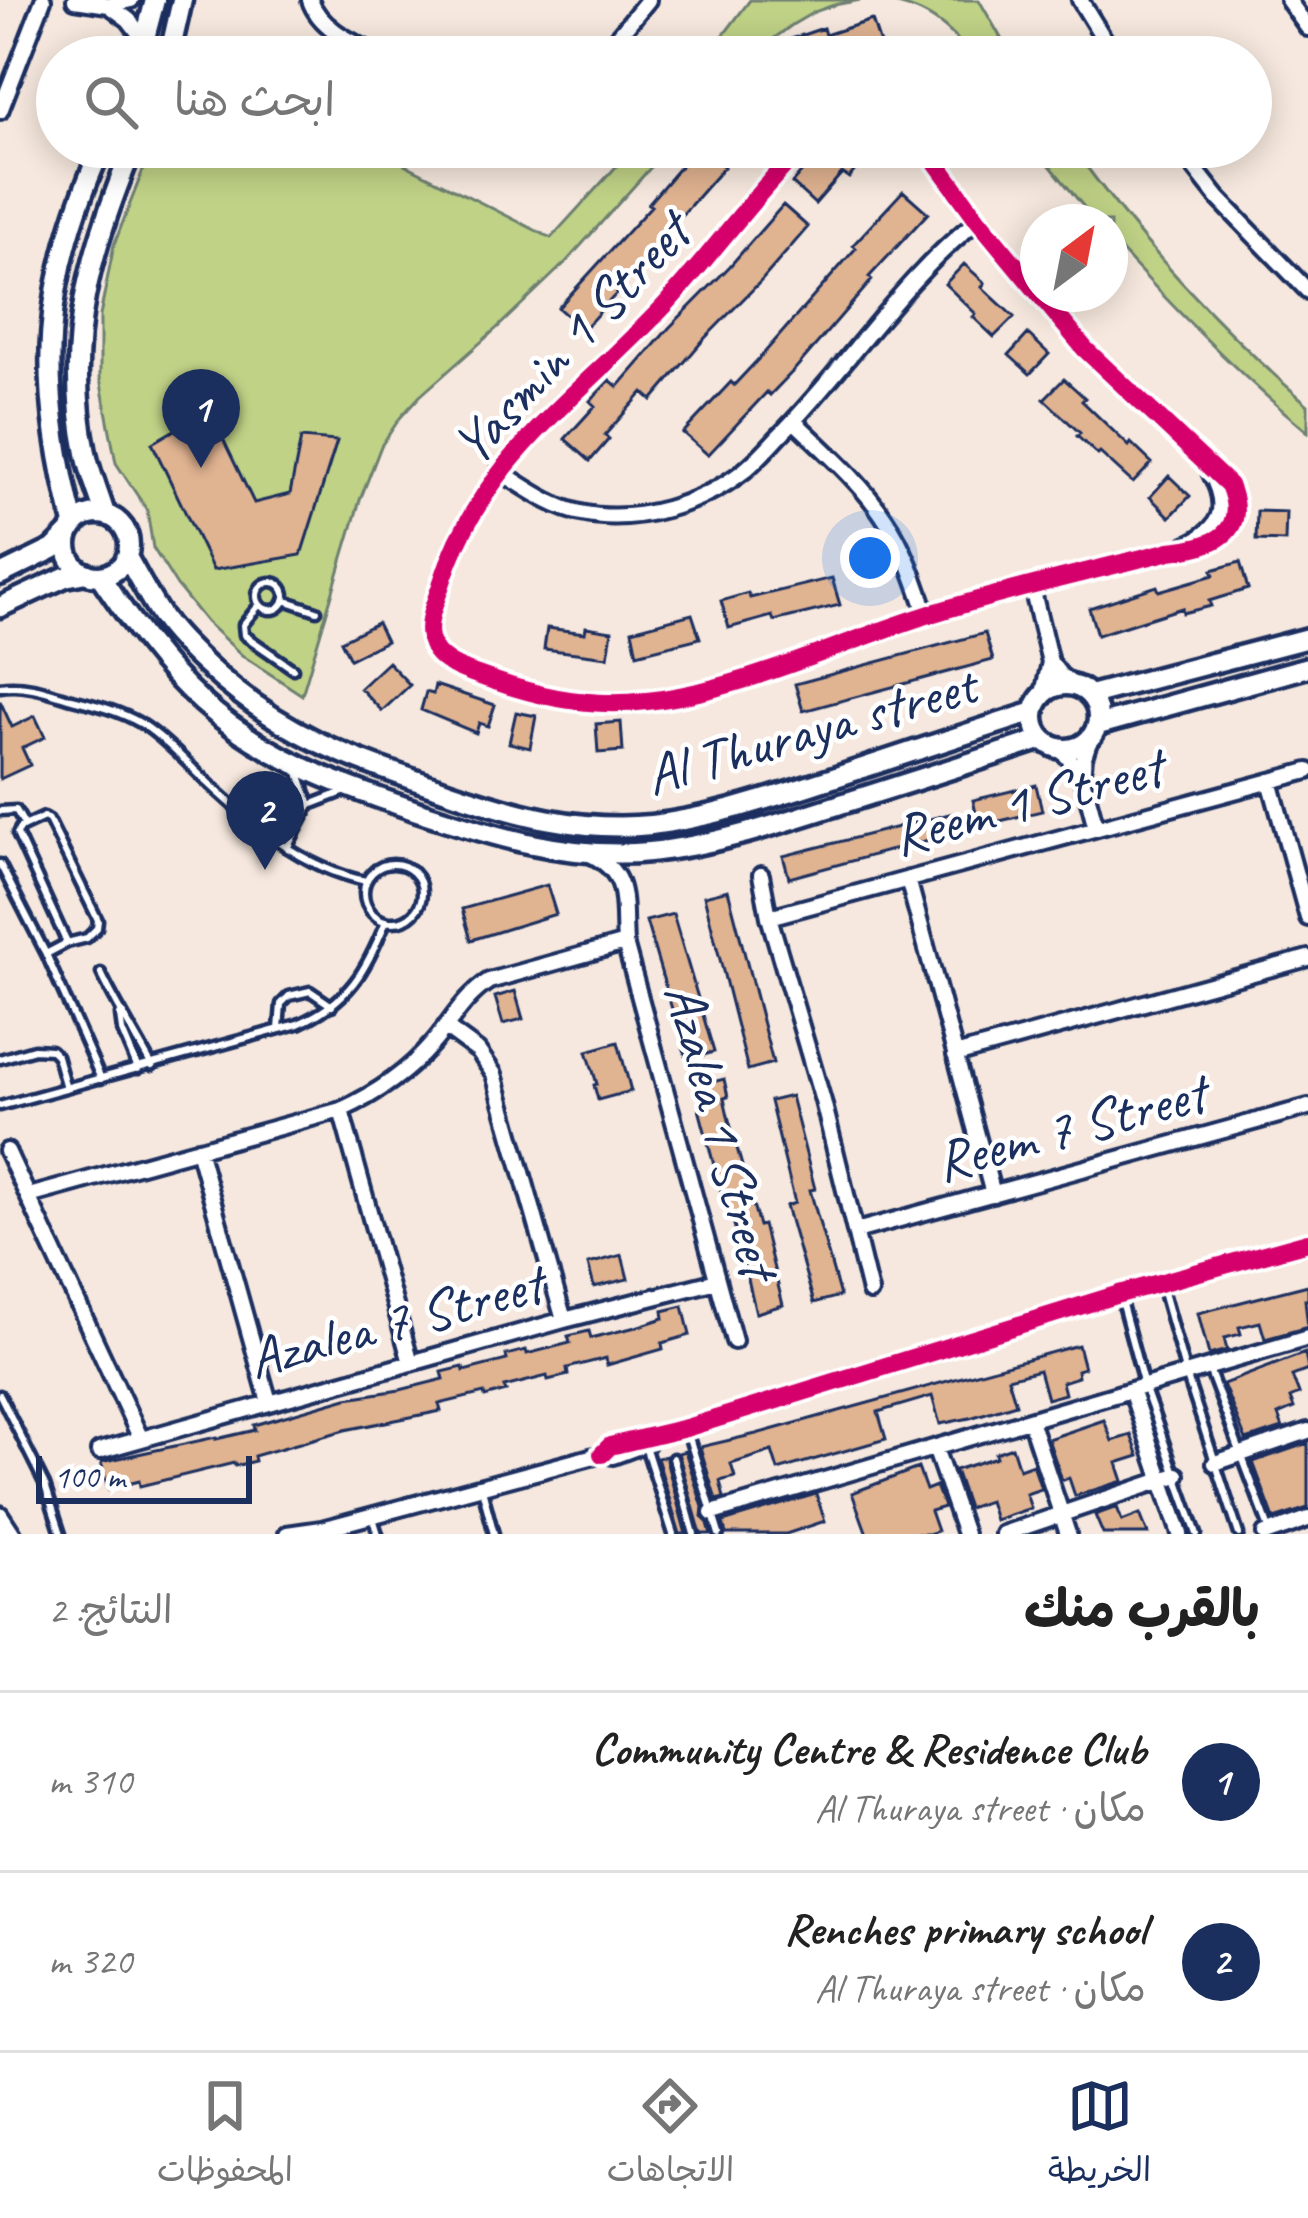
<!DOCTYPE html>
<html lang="ar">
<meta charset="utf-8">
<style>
:root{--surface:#fff;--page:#f6f6f6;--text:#222;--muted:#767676;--line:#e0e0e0;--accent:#1b2f5e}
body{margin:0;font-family:Caveat,"Playpen Sans Arabic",sans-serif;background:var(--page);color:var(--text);direction:rtl}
.compass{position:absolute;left:1020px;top:204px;width:108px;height:108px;border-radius:50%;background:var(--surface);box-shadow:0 6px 30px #0003;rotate:32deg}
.scale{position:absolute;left:36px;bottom:30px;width:216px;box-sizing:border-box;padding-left:12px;border:6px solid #1b2f5e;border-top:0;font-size:33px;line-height:42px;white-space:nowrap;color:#1b2f5e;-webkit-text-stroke:9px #fff;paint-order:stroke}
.you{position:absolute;left:870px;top:558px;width:42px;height:42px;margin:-30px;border:9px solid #fff;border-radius:50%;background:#1a73e8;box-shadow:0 0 0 18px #1a73e833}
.badge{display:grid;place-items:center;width:78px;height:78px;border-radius:50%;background:var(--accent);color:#fff;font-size:39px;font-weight:700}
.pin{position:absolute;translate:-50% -99px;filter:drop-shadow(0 3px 6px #0008)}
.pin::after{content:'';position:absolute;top:63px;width:42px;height:36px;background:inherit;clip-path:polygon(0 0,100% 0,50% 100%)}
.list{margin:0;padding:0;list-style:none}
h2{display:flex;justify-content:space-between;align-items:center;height:156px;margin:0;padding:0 48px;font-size:51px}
h2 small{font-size:39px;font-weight:400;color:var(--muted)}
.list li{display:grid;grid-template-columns:78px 1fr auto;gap:36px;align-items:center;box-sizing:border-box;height:180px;padding:0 48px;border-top:3px solid var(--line)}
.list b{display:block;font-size:45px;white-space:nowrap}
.list p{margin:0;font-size:39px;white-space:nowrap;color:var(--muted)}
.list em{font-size:39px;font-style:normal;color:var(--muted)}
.icon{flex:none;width:66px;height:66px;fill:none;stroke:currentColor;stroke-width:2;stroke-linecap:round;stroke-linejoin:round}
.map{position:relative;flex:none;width:1308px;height:1534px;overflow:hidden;direction:ltr}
.search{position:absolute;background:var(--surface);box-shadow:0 6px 30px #0003;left:36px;right:36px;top:36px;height:132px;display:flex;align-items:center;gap:30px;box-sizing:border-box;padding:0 42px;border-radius:66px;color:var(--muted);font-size:45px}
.sheet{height:516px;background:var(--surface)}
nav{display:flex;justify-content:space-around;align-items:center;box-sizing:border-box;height:168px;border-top:3px solid var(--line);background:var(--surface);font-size:33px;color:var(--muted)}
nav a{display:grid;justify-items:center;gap:6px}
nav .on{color:var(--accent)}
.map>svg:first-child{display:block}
</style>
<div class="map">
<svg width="1308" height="1534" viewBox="0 0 1308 1534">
<rect width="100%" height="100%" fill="#f6e8de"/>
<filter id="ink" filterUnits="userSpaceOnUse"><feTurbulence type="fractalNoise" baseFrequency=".00833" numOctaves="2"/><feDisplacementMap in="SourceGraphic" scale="24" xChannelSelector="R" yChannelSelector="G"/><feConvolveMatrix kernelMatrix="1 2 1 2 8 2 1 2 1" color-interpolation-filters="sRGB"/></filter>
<g filter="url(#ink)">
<!-- green -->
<path fill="#c0d286" stroke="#6e8072" stroke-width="3" d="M750 0H861L834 5 814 12 792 25 749 57H707Z
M871 0H979L1012 57H972C944 20 918 4 871 0Z
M152 147H370L551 238 634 147H669L567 261 497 328 420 396 400 418 381 446 360 500 302 695 243 656 206 622 177 586 153 548 147 510 116 463 100 378V316L114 245Z
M1035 147H1072C1144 246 1216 325 1308 405V432C1237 373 1172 307 1110 238V222H1096Z"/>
<!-- building -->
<path fill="#e0b391" stroke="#1b2f5e" stroke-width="3" d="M872 20 883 53 870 57H797L791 39 823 28 825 35Z
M697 147H702L724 167 661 239 664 242 583 330 558 308 651 206 648 204Z
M823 147H857L867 155 849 178 842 173 815 204 792 183Z
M903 191 928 213 869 277 872 280 796 368 770 395 767 392 708 455 683 433 731 382 734 385 765 352 856 248 853 245Z
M783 205 808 227 762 280 705 338 652 400 643 392 605 435 609 439 590 461 565 439 595 406 590 401 610 380 618 387 669 328 730 266Z
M964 264 985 283 982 287 1014 317 994 337 973 317 976 314 945 284Z
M1028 334 1049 354 1030 374 1009 355Z
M1064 379 1085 398 1082 401 1129 446 1131 443 1152 463 1133 483 1100 453 1098 455 1077 436 1080 433 1044 399Z
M209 410 254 503 290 494 301 438 337 441 301 555 213 570 152 443Z
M1169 476 1190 496 1170 517 1150 497Z
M1257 511 1286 512 1285 541 1256 540Z
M1240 562 1248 589 1209 601 1211 606 1183 613 1182 608 1097 635 1089 608 1157 586 1159 591 1214 575 1212 570Z
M832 578 840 605 774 621 772 616 729 628 721 601 748 593 750 598Z
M692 614 700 638 637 654 632 630Z
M377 623 386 641 350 659 341 641Z
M586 627 612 631 608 657 544 649 547 628 585 633Z
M985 633 993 660 803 711 795 684Z
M388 662 410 685 382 711 360 688Z
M435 685 495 705 488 726 479 723 476 733 421 710 426 692 433 694Z
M0 701 12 727 35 716 45 737 22 748 30 765 0 779Z
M516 712 536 716 530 748 509 743Z
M621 722 623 751 598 753 596 724Z
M1036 785 1042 811 979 826 973 800Z
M953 813 958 832 789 878 783 856Z
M547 885 556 914 471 940 462 909Z
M728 890 773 1063 748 1070 704 896Z
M673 914 714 1052 687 1060 646 921Z
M515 991 523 1019 503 1024 495 997Z
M618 1042 631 1091 598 1100 594 1085 597 1084 587 1051Z
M724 1079 728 1097 724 1098 729 1120 759 1226 763 1225 783 1305 756 1313 744 1262 732 1217 728 1218 699 1109 703 1108 697 1086Z
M791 1096 815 1189 810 1190 840 1296 814 1303 786 1206 795 1203 770 1101Z
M622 1255 628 1279 594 1287 588 1264Z
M1308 1285V1300H1305L1308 1327 1265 1339 1260 1322 1239 1327 1241 1334 1224 1338 1227 1350 1209 1355 1198 1313Z
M683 1306 690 1335 662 1343 663 1349 607 1365 606 1358 567 1368 568 1375 548 1380 547 1376 504 1387 506 1391 485 1397 484 1393 439 1404 441 1411 345 1430 254 1456 255 1461 235 1466 234 1463 140 1486 139 1481 108 1489 101 1462 216 1437V1439L255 1430 254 1425 347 1398 400 1390 444 1379 442 1372 463 1367 464 1371 507 1360 506 1355 526 1350 527 1354 570 1343 568 1336 589 1331 591 1338 636 1327 664 1318 663 1311Z
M1078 1345 1084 1368 1077 1370 1078 1377 1062 1382 1065 1394 1047 1399 1039 1370 1008 1378 1016 1404 970 1418 940 1424 932 1396 878 1412 886 1439 778 1470 772 1451 731 1464 735 1477 720 1481 724 1498 716 1500 700 1447 756 1434Z
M1305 1353 1308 1370 1292 1376 1299 1394 1290 1398 1294 1408 1278 1415 1283 1428 1246 1440 1223 1384Z
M1104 1420 1112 1441 1131 1435 1139 1456 1117 1463 1123 1481 1075 1496 1069 1478 1062 1480 1048 1439Z
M1308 1443V1508L1274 1519 1253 1462Z
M1012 1447 1019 1469 1033 1464 1041 1489 1026 1494 1031 1508 995 1520 989 1501 968 1508 955 1470 996 1457 995 1453Z
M685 1451 703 1507 702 1517 708 1523 711 1534H701L678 1453Z
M666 1456V1460L686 1534H680L657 1458Z
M918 1468 926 1490 936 1486 944 1507 930 1511 937 1531 929 1534H867L852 1493Z
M816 1494 825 1521 786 1534H726L723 1522Z
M1117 1507 1122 1521 1140 1514 1148 1534H1103L1095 1515Z"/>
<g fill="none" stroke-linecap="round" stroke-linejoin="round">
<defs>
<path id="lane" d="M257 596a14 14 0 1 1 28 0a14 14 0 1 1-28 0Z
M284 600 317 611
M259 605 243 625 244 635 293 669
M0 687C25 683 49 692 72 699 96 705 120 711 142 724 165 739 184 760 204 779 251 823 301 868 366 881
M310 805 346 791
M0 811 16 810 24 824
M44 817 49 820 98 920 97 928 87 938 67 943 17 834 20 828Z
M287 848 310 805 299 773
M0 864 46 954 101 1079
M364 893a29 29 0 1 1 58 0a29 29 0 1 1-58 0Z
M46 954 67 943
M101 973C116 1005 135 1034 152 1066
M120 1015 122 1031 138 1069
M279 1029 281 1004 289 996 310 991 332 1006
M0 1059 34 1049 51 1050 57 1056 66 1088
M0 1106 298 1024C349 1002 366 971 386 921
M1161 1285 1186 1374 1239 1534
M1120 1297 1144 1386 1197 1534
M1209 1369 1270 1531
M0 1395 45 1485 61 1534
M687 1431 719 1534
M645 1446 673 1534
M673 1458 694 1534
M482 1489 494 1534
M372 1515 378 1534"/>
<path id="street" d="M75 0 109 5 131 0
M310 0C320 30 357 44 383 57
M1080 0 1115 57
M1288 0 1308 28
M109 5 129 20 145 41
M601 57 648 0
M0 111 43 0
M802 147C753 196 712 254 665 305 578 398 481 458 441 585 436 601 426 621 430 638 435 665 473 673 495 681 543 698 595 708 647 701 742 690 833 645 924 616 1005 590 1089 572 1170 551 1211 547 1250 535 1229 485L1085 349 978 220 925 147
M1178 147 1218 198 1308 291
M794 421C826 452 861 482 885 519 905 548 916 582 927 615
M499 471C524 486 551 507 581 513 636 525 702 504 745 470 757 460 768 448 778 437 847 368 900 281 978 220
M1186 545C1223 528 1229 507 1210 472
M1032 588 1050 662 1043 694
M1050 662 1061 676 1075 686
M1060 749C1084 771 1088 798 1096 828
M1082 777 1084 757 1090 739
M1270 781 1308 918
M590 854C631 874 622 902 625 943L734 1341
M761 875 769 917 823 1101 870 1292
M908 879 993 1194
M769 917 1308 771
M445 1027 478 1051 494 1074 564 1320
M955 1055 1308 958
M341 1110 411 1363
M198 1149 269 1402
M7 1151 140 1437
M29 1196 341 1110C376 1094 407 1073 432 1044 452 1021 464 997 489 981L625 943
M856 1231 1308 1107
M1131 1390 1180 1534
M1030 1420 1068 1534
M935 1448 965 1534
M99 1451 564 1320 717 1281
M602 1454 610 1446 686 1428 1119 1294 1308 1242
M1215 1463 1308 1431
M712 1513 1308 1338
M0 1514 13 1534
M287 1534 322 1529 602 1454 613 1456 648 1443
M1003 1534 1177 1475
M1265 1534 1308 1519"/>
<path id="secondary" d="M140 57 155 0
M169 57 182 0
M105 514C99 494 90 474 86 453 63 339 91 251 133 147
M67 545a31 31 0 1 1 62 0a31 31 0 1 1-62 0Z
M74 524C37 383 41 281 102 147
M127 557C139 578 150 600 164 620 176 637 192 652 207 666 282 736 353 759 447 791 514 814 579 832 651 825 714 818 776 796 836 777 902 755 968 733 1034 712
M0 575 53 549 69 533
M100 576C131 622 161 665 202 702 262 756 336 784 411 809 489 835 567 860 650 852 717 845 781 823 844 803 910 782 977 761 1043 739
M0 607 65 577 86 573
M1034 717a32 32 0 1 1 64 0a32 32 0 1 1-64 0Z
M1090 695 1308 638
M1098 725 1308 667
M0 1532 1 1534"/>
</defs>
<!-- lane casing -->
<use href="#lane" stroke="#1b2f5e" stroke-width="15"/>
<!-- street casing -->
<use href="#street" stroke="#1b2f5e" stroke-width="22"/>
<!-- secondary casing -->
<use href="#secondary" stroke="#1b2f5e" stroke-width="27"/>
<!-- lane -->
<use href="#lane" stroke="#fff" stroke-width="6"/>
<!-- street -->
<use href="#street" stroke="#fff" stroke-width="14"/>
<!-- secondary -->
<use href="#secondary" stroke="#fff" stroke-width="18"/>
<defs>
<path id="cycleway" d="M802 147C753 196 712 254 665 305 578 398 481 458 441 585 436 601 426 621 430 638 435 665 473 673 495 681 543 698 595 708 647 701 742 690 833 645 924 616 1005 590 1089 572 1170 551 1211 547 1250 535 1229 485L1085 349 978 220 925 147
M602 1454 610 1446 686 1428 1119 1294 1308 1242"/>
</defs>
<!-- cycleway casing -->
<use href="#cycleway" stroke="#fff" stroke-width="26"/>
<!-- cycleway -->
<use href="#cycleway" stroke="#d6006c" stroke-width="18"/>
</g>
</g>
<g text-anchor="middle" stroke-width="9" stroke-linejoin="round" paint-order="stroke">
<!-- street labels -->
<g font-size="57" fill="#1b2f5e" stroke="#fff">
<text transform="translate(570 338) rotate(-47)" y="20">Yasmin 1 Street</text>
<text transform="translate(810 729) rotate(-16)" y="20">Al Thuraya street</text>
<text transform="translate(1027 800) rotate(-15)" y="20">Reem 1 Street</text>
<text transform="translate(1070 1126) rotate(-15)" y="20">Reem 7 Street</text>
<text transform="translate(723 1130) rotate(75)" y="20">Azalea 1 Street</text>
<text transform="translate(395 1320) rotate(-15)" y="20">Azalea 7 Street</text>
</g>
</g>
</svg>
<svg class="compass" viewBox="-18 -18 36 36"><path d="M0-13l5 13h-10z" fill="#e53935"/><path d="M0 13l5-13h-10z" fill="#767676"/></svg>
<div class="scale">100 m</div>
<div class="you"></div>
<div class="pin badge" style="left:201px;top:468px">1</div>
<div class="pin badge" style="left:265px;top:870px">2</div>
<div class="search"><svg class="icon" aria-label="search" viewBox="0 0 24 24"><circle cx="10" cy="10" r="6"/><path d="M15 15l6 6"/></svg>ابحث هنا</div>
</div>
<section class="sheet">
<h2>بالقرب منك<small>النتائج: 2</small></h2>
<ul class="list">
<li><span class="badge">1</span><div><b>Community Centre &amp; Residence Club</b><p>مكان · Al Thuraya street</p></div><em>310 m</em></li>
<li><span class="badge">2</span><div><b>Renches primary school</b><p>مكان · Al Thuraya street</p></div><em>320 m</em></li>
</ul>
</section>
<nav>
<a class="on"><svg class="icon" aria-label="map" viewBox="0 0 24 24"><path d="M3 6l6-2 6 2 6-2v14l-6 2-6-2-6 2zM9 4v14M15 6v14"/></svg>الخريطة</a>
<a><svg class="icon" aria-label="directions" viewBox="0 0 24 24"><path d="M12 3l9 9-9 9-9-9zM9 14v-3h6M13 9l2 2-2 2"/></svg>الاتجاهات</a>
<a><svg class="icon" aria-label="saved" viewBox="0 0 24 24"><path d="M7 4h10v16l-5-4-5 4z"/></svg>المحفوظات</a>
</nav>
